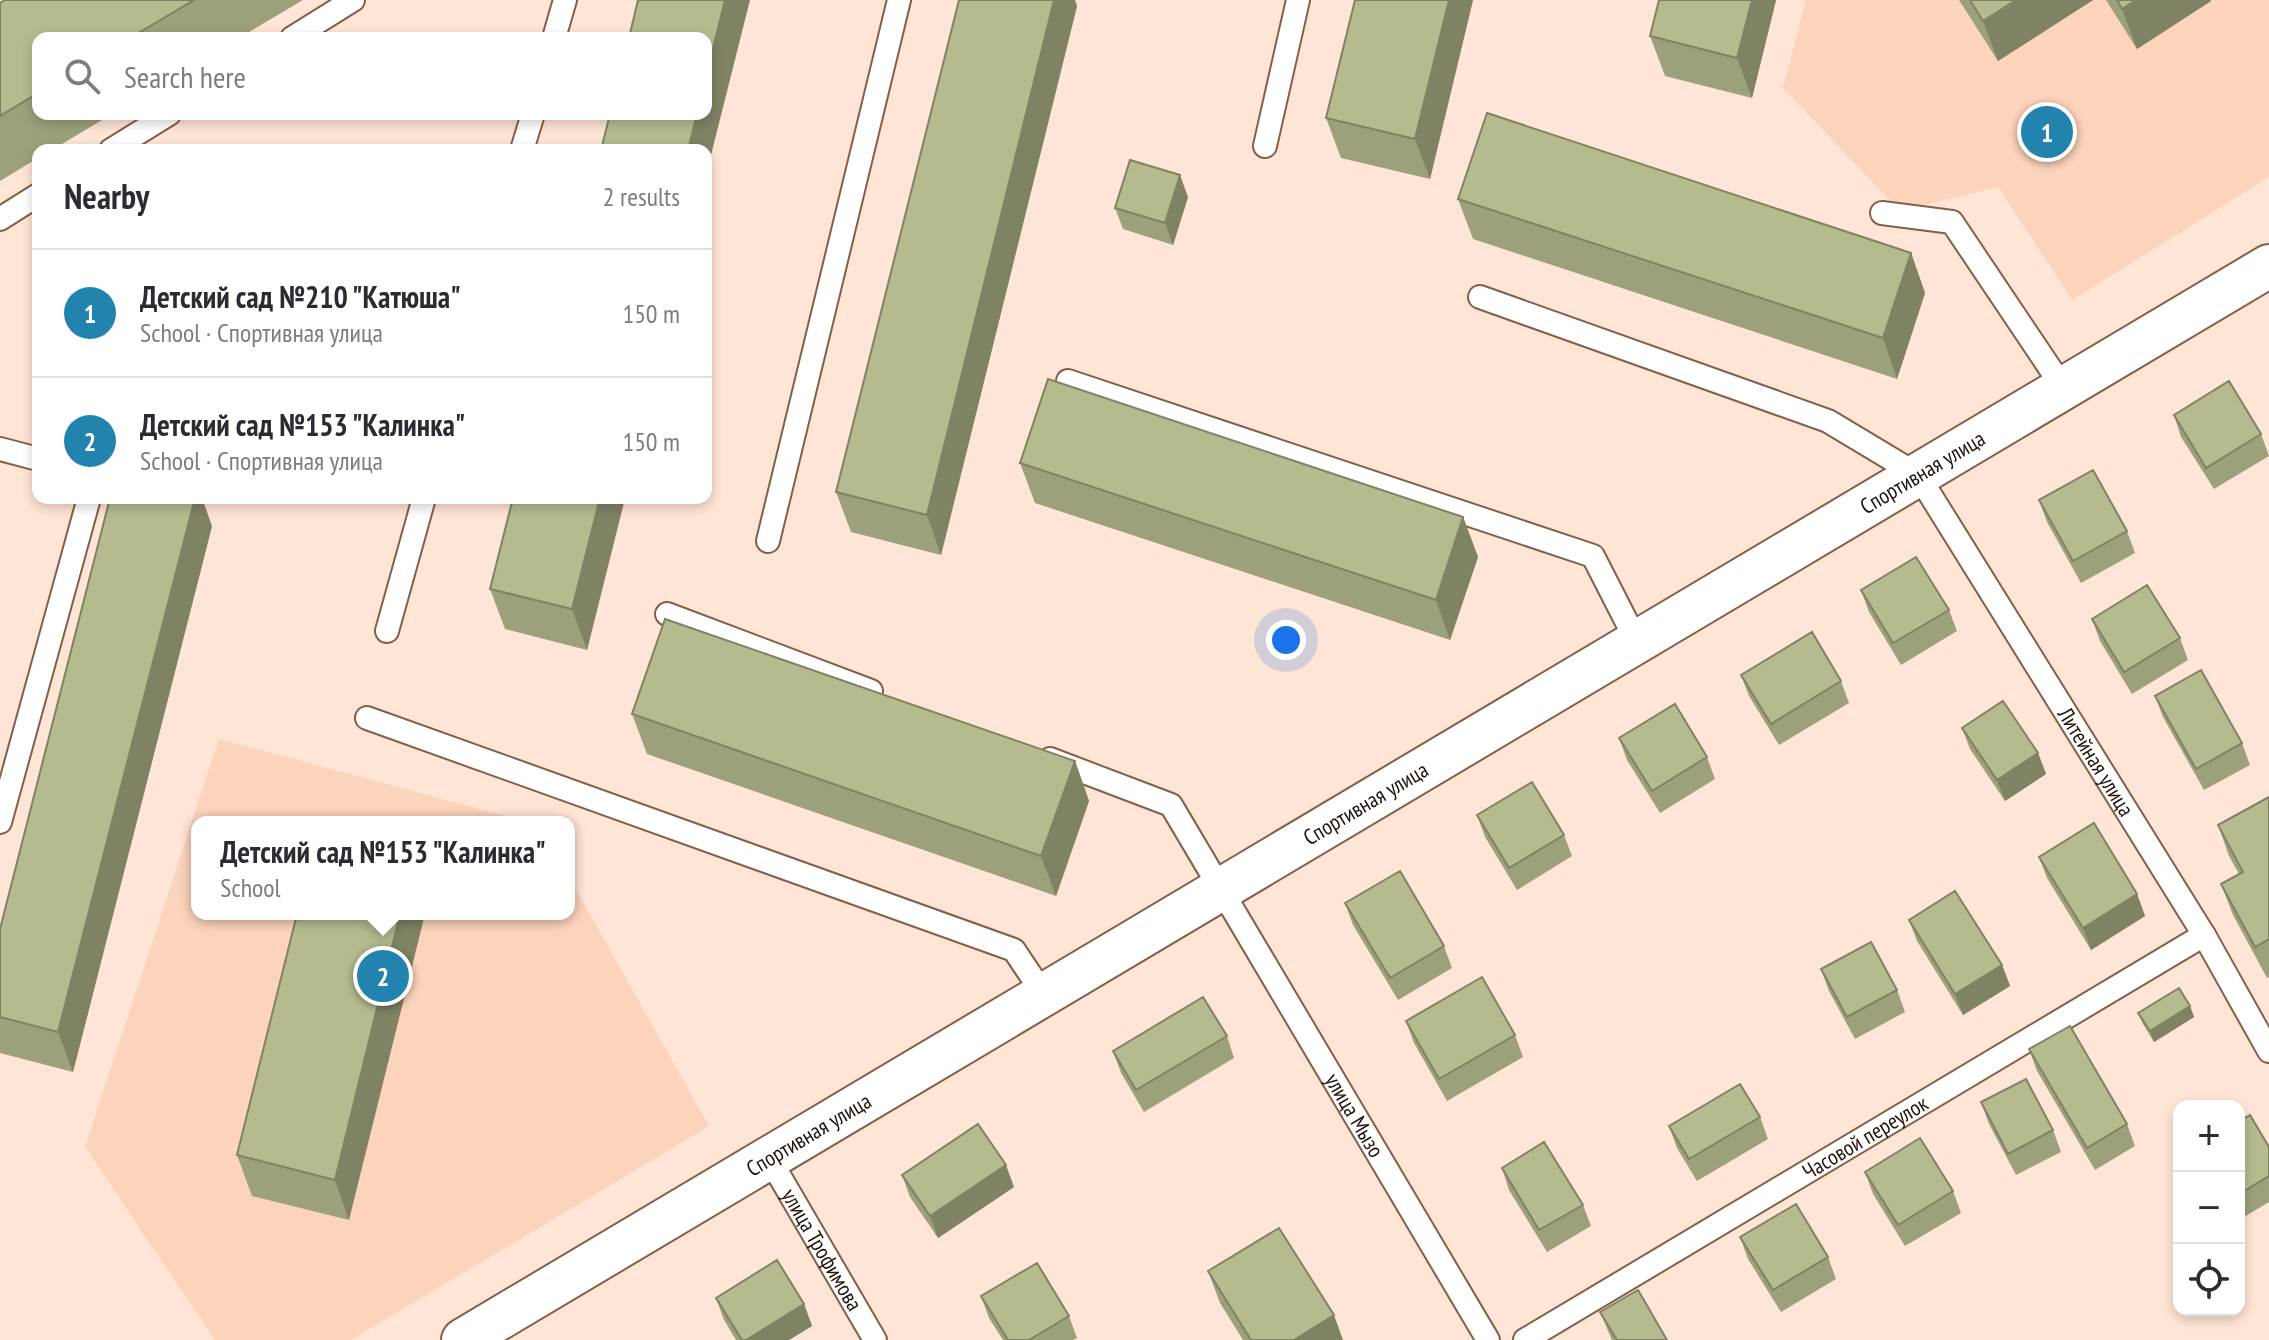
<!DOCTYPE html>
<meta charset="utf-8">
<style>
:root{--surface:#fff;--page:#f2f2f3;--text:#2b2b33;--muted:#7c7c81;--line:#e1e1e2;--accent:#2383af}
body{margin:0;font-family:"PT Sans Narrow",sans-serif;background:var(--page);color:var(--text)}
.controls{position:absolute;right:24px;bottom:24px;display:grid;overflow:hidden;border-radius:16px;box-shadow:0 4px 12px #0003}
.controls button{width:72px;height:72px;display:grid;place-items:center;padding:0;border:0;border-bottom:2px solid var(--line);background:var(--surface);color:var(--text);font:40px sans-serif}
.you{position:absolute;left:1286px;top:640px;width:28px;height:28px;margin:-20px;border:6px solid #fff;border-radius:50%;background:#1a73e8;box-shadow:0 0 0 12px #1a73e833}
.badge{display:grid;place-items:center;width:52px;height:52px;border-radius:50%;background:var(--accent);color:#fff;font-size:26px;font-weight:700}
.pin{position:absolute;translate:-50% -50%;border:4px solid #fff;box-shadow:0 2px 8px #0006}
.popup{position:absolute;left:191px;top:816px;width:384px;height:104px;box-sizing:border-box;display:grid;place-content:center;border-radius:16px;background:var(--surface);filter:drop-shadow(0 2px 6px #0005);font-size:26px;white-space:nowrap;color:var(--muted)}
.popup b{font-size:30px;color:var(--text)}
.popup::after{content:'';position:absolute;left:50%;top:100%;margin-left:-16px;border:16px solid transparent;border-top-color:var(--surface)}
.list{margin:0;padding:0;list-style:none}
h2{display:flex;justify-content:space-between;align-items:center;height:104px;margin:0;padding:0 32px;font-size:34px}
h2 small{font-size:26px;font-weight:400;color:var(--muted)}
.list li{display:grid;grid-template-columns:52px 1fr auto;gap:24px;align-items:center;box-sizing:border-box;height:128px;padding:0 32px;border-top:2px solid var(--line)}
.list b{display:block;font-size:30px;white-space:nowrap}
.list p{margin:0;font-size:26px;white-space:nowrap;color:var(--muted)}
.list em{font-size:26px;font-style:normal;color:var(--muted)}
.icon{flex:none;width:44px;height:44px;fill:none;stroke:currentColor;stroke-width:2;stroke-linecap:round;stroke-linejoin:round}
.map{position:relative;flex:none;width:2269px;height:1340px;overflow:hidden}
.search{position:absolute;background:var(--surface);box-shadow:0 4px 12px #0003;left:32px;top:32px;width:680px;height:88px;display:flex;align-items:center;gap:20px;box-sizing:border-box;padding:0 28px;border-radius:16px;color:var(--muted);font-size:30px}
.panel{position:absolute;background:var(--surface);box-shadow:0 4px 12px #0003;left:32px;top:144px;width:680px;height:360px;border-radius:16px}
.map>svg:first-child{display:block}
</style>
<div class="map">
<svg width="2269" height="1340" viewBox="0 0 2269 1340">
<rect width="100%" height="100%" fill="#ffe5d5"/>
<!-- built -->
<path fill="#fcd4bb" d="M1806 0H2269V177L2072 300 1998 187 1900 211 1783 88Z
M219 739 528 822H197V914H569V877L709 1126 351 1340H215L85 1147Z"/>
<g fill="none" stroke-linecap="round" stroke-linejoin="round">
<defs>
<g id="lane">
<path d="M292 38 353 0"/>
<path d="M554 38 565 0"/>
<path d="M1265 146 1298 0"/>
<path d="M111 150 169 114"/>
<path d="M522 150 533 114"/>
<path d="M1882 213 1952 222 2064 389"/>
<path d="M0 219 38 195"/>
<path id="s1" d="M1480 297 1828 421 1918 475 2204 935 2269 1051"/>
<path d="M1068 381 1593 556 1637 642"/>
<path d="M0 449 38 459"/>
<path d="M768 541 899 0"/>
<path d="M667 614 871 691"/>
<path d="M387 631 424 498"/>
<path d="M367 718 1014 950 1044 995"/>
<path id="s2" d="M1050 759 1171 805 1488 1340"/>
<path d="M0 822 89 498"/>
<path id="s3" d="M769 1158 875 1340"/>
<path id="s4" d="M1525 1340 2204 935"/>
</g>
<g id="street">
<path id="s5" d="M463 1340 2269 266"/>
</g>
</defs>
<!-- lane casing -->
<use href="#lane" stroke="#845f48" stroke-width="26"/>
<!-- street casing -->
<use href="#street" stroke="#845f48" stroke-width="46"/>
<!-- lane -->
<use href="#lane" stroke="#fff" stroke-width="22"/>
<!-- street -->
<use href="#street" stroke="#fff" stroke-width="42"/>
</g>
<!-- wall -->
<path fill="#9ca17b" d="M5 0H303L239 38H38V114H112L52 150H38V158L0 181V3Z
M959 0H1075L1077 6 941 555 851 532 836 492Z
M1473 0 1430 179 1341 158 1326 118Z
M1659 0H1776L1752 98 1665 76 1650 36Z
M1959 0H2093L1998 61Z
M2106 0H2210L2211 1 2137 49Z
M1188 197 1173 245 1123 229 1115 208Z
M1458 199 1911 253 1925 293 1897 379 1473 239Z
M2174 415 2261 434 2269 456 2214 489 2181 437Z
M1020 463 1463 517 1478 557 1450 640 1035 503Z
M513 498H625L587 650 505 629 490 589Z
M2039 500 2127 531 2135 553 2081 583 2047 522Z
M212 526 73 1072 0 1053V929Z
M1861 590 1949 610 1957 631 1901 665 1869 612Z
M2092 619 2180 638 2188 660 2132 694 2100 641Z
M1741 675 1841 681 1849 703 1779 745 1749 696Z
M2155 696 2242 743 2250 765 2204 790 2163 717Z
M632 714 1075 761 1089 801 1056 896 647 754Z
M1962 728 2038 753 2046 774 2005 801 1970 749Z
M1619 738 1707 757 1715 779 1660 813 1627 760Z
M2269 797V977L2267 978 2233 915 2221 884 2239 874 2229 856 2218 825Z
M1477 815 1564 835 1572 856 1517 890 1485 837Z
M2039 857 2137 894 2145 916 2091 950 2047 878Z
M1345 903 1444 946 1452 968 1398 1000 1353 925Z
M297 914 349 1220 252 1196 237 1155Z
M1909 920 2002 965 2010 986 1963 1015 1917 941Z
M1821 969 1897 990 1905 1012 1855 1039 1829 991Z
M2190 1006 2194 1017 2154 1042 2143 1024 2138 1013Z
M1406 1021 1515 1035 1523 1057 1447 1101 1414 1043Z
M1227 1036 1234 1058 1144 1112 1121 1073 1113 1051Z
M2029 1049 2127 1124 2135 1146 2095 1170 2037 1071Z
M1981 1102 2053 1130 2061 1152 2016 1175 1989 1124Z
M1760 1117 1768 1139 1697 1181 1677 1148 1669 1126Z
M2239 1121 2269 1147V1202L2239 1220Z
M1502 1168 1583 1205 1591 1226 1547 1252 1509 1190Z
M1865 1172 1953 1191 1961 1213 1905 1246 1873 1194Z
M902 1175 1014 1187 938 1238 910 1197Z
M1740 1237 1828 1257 1836 1279 1781 1312 1748 1259Z
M1208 1271 1343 1340H1243L1220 1303Z
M981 1296 1069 1316 1077 1338 1073 1340H1003L989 1318Z
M716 1298 804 1304 812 1326 789 1340H736L724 1320Z
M1600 1312 1667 1340H1612Z"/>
<!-- shaded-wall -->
<path fill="#7f8364" d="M725 0H750L706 175V150H688L697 114H706V77Z
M1054 0H1075L1077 6 941 555 927 515Z
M1449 0H1473L1430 179 1415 139Z
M1752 0H1776L1752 98 1737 58Z
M2016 0H2093L1998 61 1983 21Z
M2136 0H2210L2211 1 2137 49 2122 9Z
M1180 175 1188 197 1173 245 1165 223Z
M1911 253 1925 293 1897 379 1883 338Z
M195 498H202L212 526 73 1072 58 1032Z
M600 498H625L587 650 572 609Z
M1463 517 1478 557 1450 640 1436 600Z
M2038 753 2046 774 2005 801 1997 780Z
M1075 761 1089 801 1056 896 1041 856Z
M2137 894 2145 916 2091 950 2083 928Z
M400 914H425L349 1220 335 1180Z
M2002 965 2010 986 1963 1015 1955 994Z
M2190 1006 2194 1017 2154 1042 2150 1031Z
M1006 1165 1014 1187 938 1238 930 1216Z
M804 1304 812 1326 789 1340H746Z
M1334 1315 1343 1340H1294Z"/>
<!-- building -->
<path fill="#b5bb8f" stroke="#7f8364" stroke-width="2" d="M5 0H194L130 38H38V93L0 116V3Z
M638 0H725L706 77V38H629Z
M959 0H1054L927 515 836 492Z
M1355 0H1449L1415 139 1326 118Z
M1659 0H1752L1737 58 1650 36Z
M1970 0H2016L1983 21Z
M2117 0H2136L2122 9Z
M1487 113 1911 253 1883 338 1458 199Z
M610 114H697L688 150H601Z
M1130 160 1180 175 1165 223 1115 208Z
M1048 379 1463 517 1436 600 1020 463Z
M2229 381 2261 434 2206 468 2174 415Z
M2093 470 2127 531 2073 561 2039 500Z
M110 498H195L58 1032 0 1017V929Z
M513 498H600L572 609 490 589Z
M1916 557 1949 610 1893 643 1861 590Z
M2147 585 2180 638 2124 672 2092 619Z
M665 619 1075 761 1041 856 632 714Z
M1812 632 1841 681 1771 724 1741 675Z
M2201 670 2242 743 2196 769 2155 696Z
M2003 701 2038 753 1997 780 1962 728Z
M1675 704 1707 757 1652 791 1619 738Z
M1532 782 1564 835 1509 868 1477 815Z
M2269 797V939L2255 947 2221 884 2243 872 2218 825Z
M2094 823 2137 894 2083 928 2039 857Z
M1400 871 1444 946 1390 978 1345 903Z
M1955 891 2002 965 1955 994 1909 920Z
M297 914H400L335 1180 237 1155Z
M1871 942 1897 990 1847 1017 1821 969Z
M1482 977 1515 1035 1439 1079 1406 1021Z
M2179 988 2190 1006 2150 1031 2138 1013Z
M1203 997 1227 1036 1136 1090 1113 1051Z
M2070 1026 2127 1124 2087 1148 2029 1049Z
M2026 1079 2053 1130 2008 1154 1981 1102Z
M1740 1084 1760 1117 1689 1159 1669 1126Z
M2250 1115 2269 1147V1176L2239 1194V1121Z
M978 1124 1006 1165 930 1216 902 1175Z
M1920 1138 1953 1191 1898 1225 1865 1172Z
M1544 1142 1583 1205 1539 1230 1502 1168Z
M1796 1204 1828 1257 1773 1290 1740 1237Z
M1279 1228 1334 1315 1294 1340H1251L1208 1271Z
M777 1260 804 1304 746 1340H742L716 1298Z
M1037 1263 1069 1316 1029 1340H1008L981 1296Z
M1638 1290 1667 1340H1617L1600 1312Z"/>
<g text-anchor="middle" stroke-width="7" stroke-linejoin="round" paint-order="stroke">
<!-- street labels -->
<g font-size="22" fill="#221309" stroke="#fff6f0">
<text dy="8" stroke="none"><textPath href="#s5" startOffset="1698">Спортивная улица</textPath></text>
<text dy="8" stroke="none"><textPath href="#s1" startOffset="812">Литейная улица</textPath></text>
<text dy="8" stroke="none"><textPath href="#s5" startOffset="1050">Спортивная улица</textPath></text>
<text dy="8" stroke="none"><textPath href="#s2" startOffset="490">улица Мызо</textPath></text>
<text dy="8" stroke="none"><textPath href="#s5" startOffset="402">Спортивная улица</textPath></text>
<text dy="8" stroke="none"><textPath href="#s4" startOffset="396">Часовой переулок</textPath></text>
<text dy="8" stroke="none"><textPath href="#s3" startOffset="106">улица Трофимова</textPath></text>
</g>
</g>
</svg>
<div class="controls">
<button>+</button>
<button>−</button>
<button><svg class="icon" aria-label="locate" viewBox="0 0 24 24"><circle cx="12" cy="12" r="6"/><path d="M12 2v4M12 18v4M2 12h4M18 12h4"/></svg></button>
</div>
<div class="you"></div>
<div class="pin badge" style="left:2047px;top:132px">1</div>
<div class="pin badge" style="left:383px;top:976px">2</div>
<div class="popup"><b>Детский сад №153 &quot;Калинка&quot;</b>School</div>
<div class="search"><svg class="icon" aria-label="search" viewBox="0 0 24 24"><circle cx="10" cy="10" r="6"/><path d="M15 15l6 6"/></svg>Search here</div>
<section class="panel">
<h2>Nearby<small>2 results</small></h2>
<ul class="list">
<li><span class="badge">1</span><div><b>Детский сад №210 &quot;Катюша&quot;</b><p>School · Спортивная улица</p></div><em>150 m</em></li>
<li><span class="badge">2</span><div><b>Детский сад №153 &quot;Калинка&quot;</b><p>School · Спортивная улица</p></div><em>150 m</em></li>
</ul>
</section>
</div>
